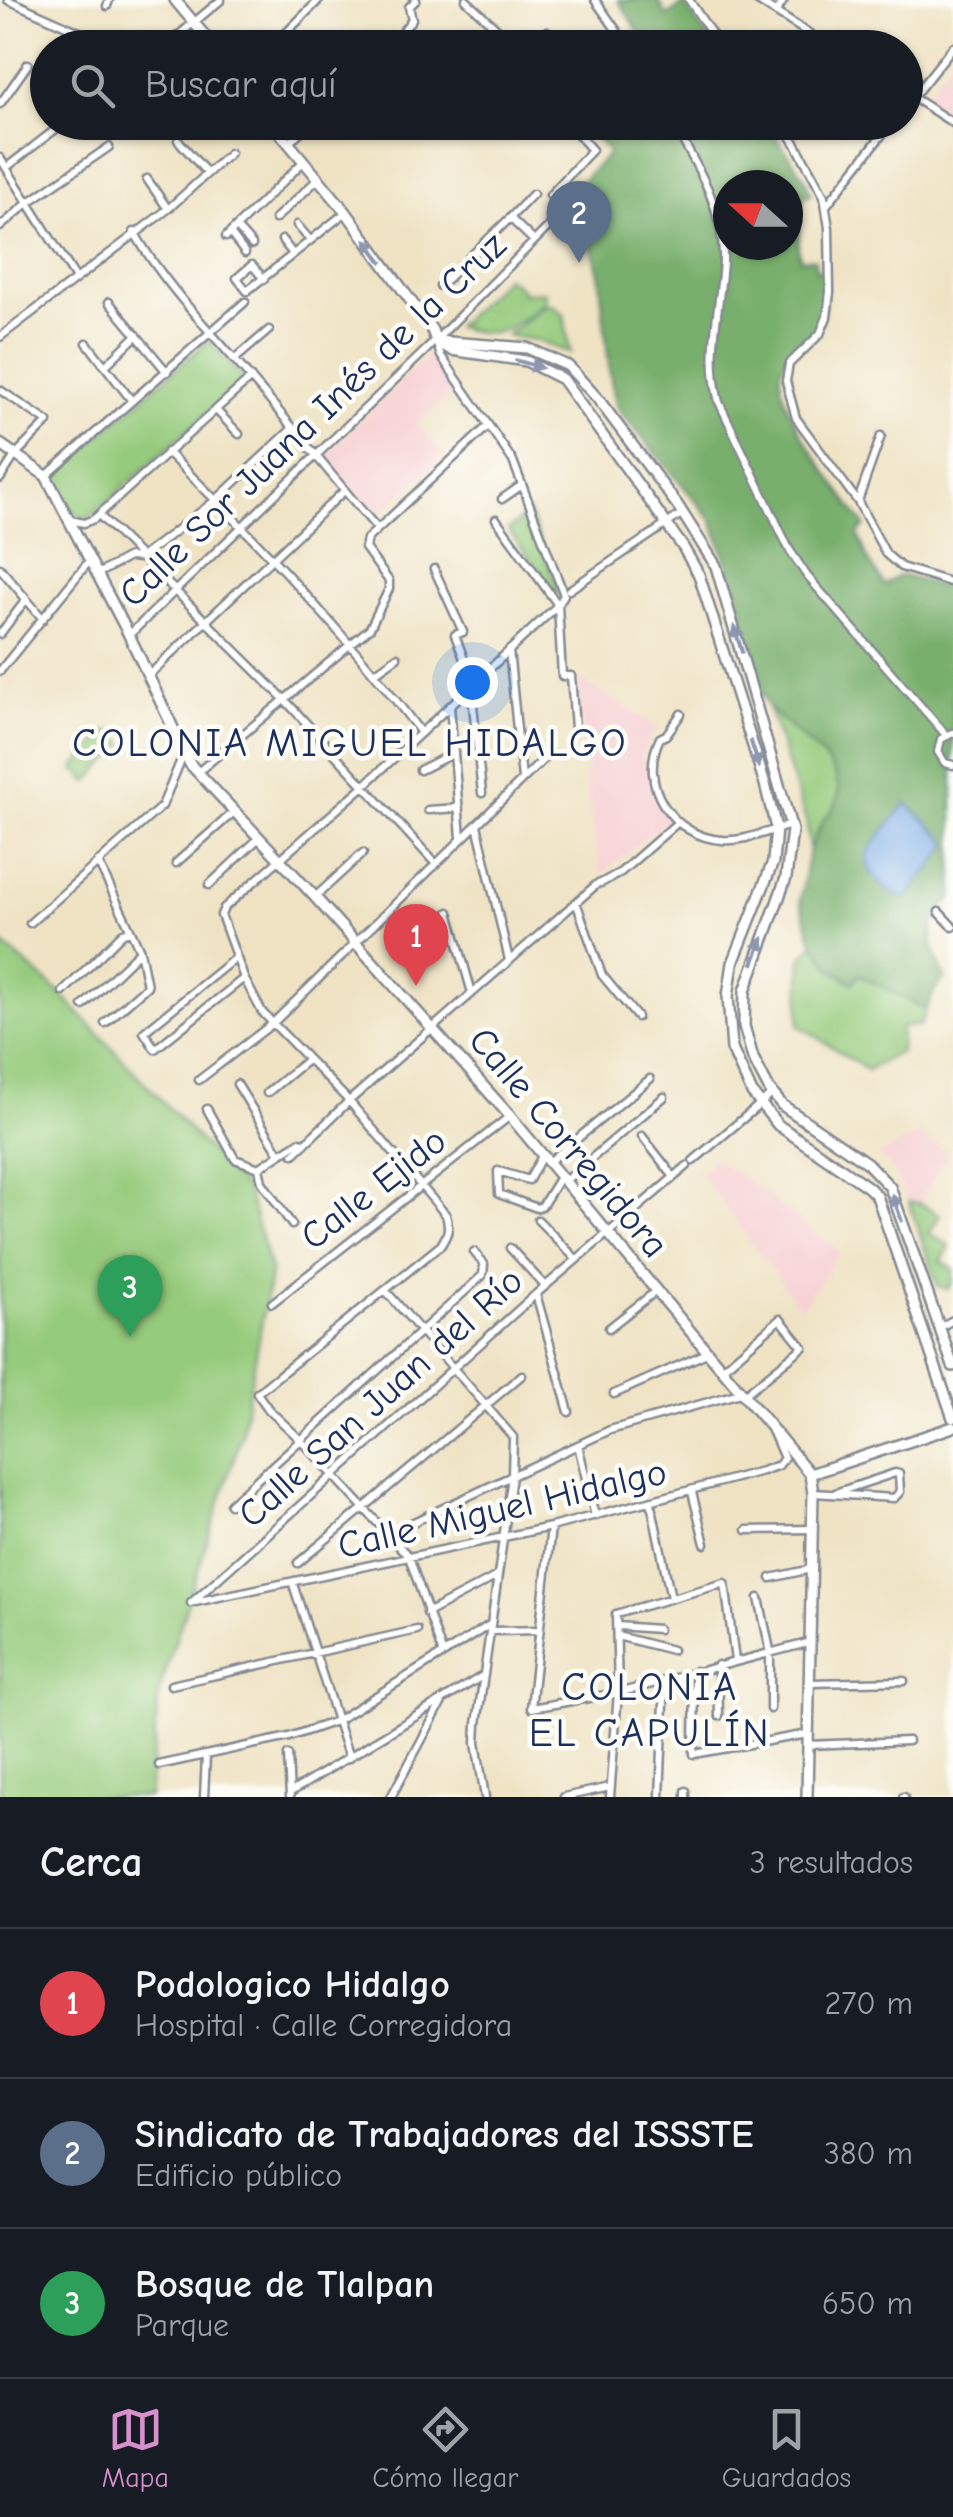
<!DOCTYPE html>
<html lang="es">
<meta charset="utf-8">
<style>
:root{--surface:#171b24;--page:#242831;--text:#f1f3f6;--muted:#9ea1a6;--line:#363941;--accent:#d690ce}
body{margin:0;font-family:"Comic Neue",sans-serif;background:var(--page);color:var(--text)}
.compass{position:absolute;left:713px;top:170px;width:90px;height:90px;border-radius:50%;background:var(--surface);box-shadow:0 2px 8px #0004;rotate:291deg}
.you{position:absolute;left:472px;top:682px;width:35px;height:35px;margin:-25px;border:8px solid #fff;border-radius:50%;background:#1a73e8;box-shadow:0 0 0 15px #1a73e833}
.badge{display:grid;place-items:center;width:65px;height:65px;border-radius:50%;background:var(--accent);color:#fff;font-size:32px;font-weight:700}
.pin{position:absolute;translate:-50% -82px;filter:drop-shadow(0 2px 5px #0008)}
.pin::after{content:'';position:absolute;top:52px;width:35px;height:30px;background:inherit;clip-path:polygon(0 0,100% 0,50% 100%)}
.list{margin:0;padding:0;list-style:none}
h2{display:flex;justify-content:space-between;align-items:center;height:130px;margin:0;padding:0 40px;font-size:42px}
h2 small{font-size:32px;font-weight:400;color:var(--muted)}
.list li{display:grid;grid-template-columns:65px 1fr auto;gap:30px;align-items:center;box-sizing:border-box;height:150px;padding:0 40px;border-top:2px solid var(--line)}
.list b{display:block;font-size:38px;white-space:nowrap}
.list p{margin:0;font-size:32px;white-space:nowrap;color:var(--muted)}
.list em{font-size:32px;font-style:normal;color:var(--muted)}
.icon{flex:none;width:55px;height:55px;fill:none;stroke:currentColor;stroke-width:2;stroke-linecap:round;stroke-linejoin:round}
.map{position:relative;flex:none;width:953px;height:1797px;overflow:hidden}
.search{position:absolute;background:var(--surface);box-shadow:0 2px 8px #0004;left:30px;right:30px;top:30px;height:110px;display:flex;align-items:center;gap:25px;box-sizing:border-box;padding:0 35px;border-radius:55px;color:var(--muted);font-size:38px}
.sheet{height:580px;background:var(--surface)}
nav{display:flex;justify-content:space-around;align-items:center;box-sizing:border-box;height:140px;border-top:2px solid var(--line);background:var(--surface);font-size:28px;color:var(--muted)}
nav a{display:grid;justify-items:center;gap:5px}
nav .on{color:var(--accent)}
.map>svg:first-child{display:block}
</style>
<div class="map">
<svg width="953" height="1797" viewBox="0 0 953 1797">
<rect width="100%" height="100%" fill="#fdfcf7"/>
<filter id="ink" filterUnits="userSpaceOnUse"><feTurbulence type="fractalNoise" baseFrequency=".01" numOctaves="2"/><feDisplacementMap in="SourceGraphic" scale="20" xChannelSelector="R" yChannelSelector="G"/><feConvolveMatrix kernelMatrix="1 2 1 2 8 2 1 2 1" color-interpolation-filters="sRGB"/></filter>
<filter id="wash" filterUnits="userSpaceOnUse"><feTurbulence type="fractalNoise" baseFrequency=".0048" numOctaves="4" result="noise"/><feDisplacementMap in="SourceGraphic" scale="40" xChannelSelector="R" yChannelSelector="G"/><feGaussianBlur stdDeviation="2.25" result="paint"/><feColorMatrix in="noise" values="0 0 0 0 0 0 0 0 0 0 0 0 0 0 0 0 0 1.4 0 .05"/><feComposite in="paint" operator="in"/></filter>
<g filter="url(#wash)">
<rect width="100%" height="100%" fill="#efe3c4"/>
<!-- built -->
<path fill="#f7cfd3" d="M953 56V120L928 104 925 95Z
M429 354 457 389 416 424 444 455 377 517 324 457Z
M578 678 658 727 640 758 647 762 655 799 670 818 601 874 587 789Z
M919 1134 946 1152 947 1156 919 1203 909 1202 892 1170 879 1155Z
M715 1160 749 1181 840 1252 801 1309 700 1173Z"/>
<!-- green -->
<path fill="#95cb7c" stroke="#587d6d" stroke-width="2.5" d="M506 277 521 288 522 293 544 291 546 301C510 328 503 341 456 327Z
M553 305 564 315 570 353 539 341 507 335 544 306Z
M209 340 245 380 89 518 76 517 52 476Z
M529 513 558 587 557 595 508 530Z
M769 709C793 730 849 764 837 801 831 818 816 832 809 850L807 824Z
M109 730 125 743 88 782 74 768Z
M0 942 59 992 247 1191 271 1271 241 1436 159 1691 149 1797H0Z
M814 944 833 970 853 983 859 975 926 1009 921 1025 901 1027 900 1052 867 1070 799 1025 802 957Z
M909 1202 919 1203 940 1215 929 1234 950 1246 941 1261 953 1268V1282L948 1289 938 1287Z"/>
<!-- forest -->
<path fill="#78af6c" stroke="#4a6f65" stroke-width="2.5" fill-rule="evenodd" d="M618 0H658L667 16 684 4 714 47H648Z
M584 123H766L805 178 811 194 803 198 798 248 800 259H815L816 271 825 270C825 289 827 314 816 331 808 343 790 349 783 364 766 400 843 494 865 526L858 534 867 558 884 585 900 575 953 589V897C924 928 929 941 945 978L936 988 926 1009 859 975 853 983 833 970 814 944 800 901 809 850 822 822 835 807 839 792 836 776 825 758 769 709 761 691 739 596 712 520 617 408 610 375 599 273 580 208 569 194 609 153ZM728 185H788V245H728Z"/>
<!-- water -->
<path fill="#7daee9" stroke="#4c6ea4" stroke-width="2.5" d="M906 803 946 840 948 846 906 898C887 894 863 873 868 852Z"/>
</g>
<g filter="url(#ink)">
<g fill="none" stroke-linecap="round" stroke-linejoin="round">
<defs>
<path id="minor" d="M8 0 102 42
M466 0 518 48
M595 0 629 48
M689 0 721 48
M756 0 832 48
M107 6 109 0
M776 12 784 0
M547 31 561 48
M163 48 221 0
M271 48 319 0
M390 48 412 19 409 7 416 0
M610 48 622 36
M906 93 953 123
M0 104 28 64
M906 106 953 47
M672 122C697 165 725 210 723 261 720 310 706 353 719 402L789 549 807 576 946 735
M780 122 794 141 824 196 829 228 830 292 827 317 820 334 789 364 786 381 796 418 858 502 886 554 901 567 953 583
M137 133 151 122
M178 140 207 173
M288 144 310 122
M0 158 75 277
M7 167 65 122
M147 179 168 209
M550 195 592 150 567 122
M826 206 892 122
M510 218 533 194
M275 219 317 180
M297 225 310 240
M0 227 29 202 109 147
M236 227 252 245
M134 232C167 289 211 331 253 381 295 429 334 479 376 527
M230 233 245 253
M226 237 302 163
M282 240 293 254
M264 279 252 265 237 278 247 291 346 212
M440 286 510 218 534 241
M109 302 167 372
M0 337 168 209 230 153
M436 342 441 356 513 461 564 595 558 605 365 785 224 908 221 915 244 978 262 1012 349 1101 446 1215C450 1228 448 1234 441 1245L257 1393 269 1410 302 1441 409 1557 442 1652
M87 343 132 401
M234 360 269 330
M106 365 137 335
M0 390 48 422 16 454 0 479
M216 410 239 434
M167 452C257 540 345 632 421 733
M46 476 245 302
M502 499 522 485
M858 501 881 436
M99 515 285 700 436 864
M496 519 558 605 562 676H571L575 728
M70 520 84 523 94 519 251 378
M0 568 43 619
M434 569 463 632 455 635 473 683
M97 574 129 557 140 558 216 500 293 428
M569 590 683 513
M0 634 25 601
M129 635 427 349 575 200
M509 650 522 779
M0 671 90 560
M376 672 397 657
M149 675 344 491
M471 685 482 793
M450 706 461 837
M681 714 666 735 660 738C637 784 672 837 722 840 745 842 769 830 792 825
M953 733 941 739 938 752 945 763 953 765
M420 770 454 753
M198 772 370 628 389 589V581L365 548 367 539 488 426
M428 810 459 808
M477 825 509 960
M176 863 235 811
M601 883 621 872 677 823
M209 885 259 838
M315 897 363 853
M576 902 602 975 637 1017
M449 912 472 993
M939 912 953 927
M30 923 162 806 183 755
M235 958 144 1032 155 1049 244 978
M63 992 123 933 131 931 98 862
M83 1006 139 952
M105 1023 147 986 140 951 131 931
M199 1080 272 1024 550 753
M237 1084 280 1154 299 1142 304 1143
M267 1093 307 1060
M207 1109 235 1159 259 1168 280 1154
M642 1136 674 1177
M294 1154 349 1101 597 884
M542 1156 529 1180 498 1171 499 1194 537 1208 542 1206 560 1177
M693 1161 772 1094
M549 1162 650 1079
M259 1168 262 1182 292 1225
M565 1181 664 1097
M538 1220 576 1259
M510 1248 545 1286
M386 1291 513 1437 512 1476 477 1724 476 1743 485 1797
M536 1294 569 1412
M272 1303 510 1116
M940 1327 953 1320
M609 1328 656 1291
M721 1370 780 1319 803 1347 744 1395
M614 1394 707 1353
M578 1445 595 1516
M692 1492 705 1544
M813 1493 894 1498 900 1492 899 1474 895 1473 835 1493
M651 1503 671 1598
M230 1504 483 1275 484 1264 474 1252
M551 1527 531 1708 618 1693 811 1642
M747 1530 812 1529
M388 1534 610 1430 740 1393
M298 1563 522 1375
M771 1578 811 1569
M293 1584 349 1758
M759 1598 770 1650V1709
M195 1602 551 1527 762 1471 779 1465 784 1458 771 1428
M191 1603 536 1294 687 1166
M427 1613 497 1576
M617 1626 658 1629
M491 1631 540 1630
M617 1636 672 1650
M718 1665 719 1716
M695 1671 694 1754 808 1734
M810 1683 904 1681
M171 1685 417 1630
M808 1745 908 1741
M288 1755 290 1797
M159 1765 289 1737 336 1721 491 1624
M291 1792 484 1675
M204 1797 206 1756
M391 1797 442 1702
M564 1797 610 1787
M610 1797 618 1693 616 1614 725 1583 735 1661
M660 1797 665 1680
M686 1797V1791
M903 1797H904"/>
<path id="tertiary" d="M175 0 215 48
M271 122 346 212 432 330 436 341
M436 341 451 350 526 361 562 379 683 547 699 575 765 784 776 828 773 862 733 963 728 996 732 1049 752 1093 778 1125 868 1187 877 1196 953 1418
M436 341 527 348 568 366 598 399 678 506 716 566 792 830 786 878 745 991 744 1026 753 1058 769 1089 782 1105 867 1163 890 1187 953 1366
M0 444 46 476 129 635 190 764 315 897 510 1116 810 1474 813 1493 807 1797
M810 1474 953 1427"/>
</defs>
<!-- minor casing -->
<use href="#minor" stroke="#858991" stroke-width="11"/>
<!-- tertiary casing -->
<use href="#tertiary" stroke="#858991" stroke-width="14"/>
<!-- minor -->
<use href="#minor" stroke="#fff" stroke-width="6"/>
<!-- tertiary -->
<use href="#tertiary" stroke="#fff" stroke-width="9"/>
</g>
<!-- one-way arrows -->
<defs><path id="oneway-solid" d="M-6-.8H1V-3.2L6.5 0L1 3.2V.8H-6Z" transform="scale(2.5)"/></defs>
<g fill="#8d97ae">
<use href="#oneway-solid" transform="translate(374 251) rotate(-126)"/>
<use href="#oneway-solid" transform="translate(529 364) rotate(16)"/>
<use href="#oneway-solid" transform="translate(738 639) rotate(-107)"/>
<use href="#oneway-solid" transform="translate(755 754) rotate(72)"/>
<use href="#oneway-solid" transform="translate(758 951) rotate(-69)"/>
<use href="#oneway-solid" transform="translate(897 1208) rotate(-110)"/>
</g>
</g>
<g text-anchor="middle" stroke-width="9" stroke-linejoin="round" paint-order="stroke">
<!-- street labels -->
<g font-size="38" fill="#1b2f5e" stroke="#fdfcf7">
<text transform="translate(312 419) rotate(-44)" y="13">Calle Sor Juana Inés de la Cruz</text>
<text transform="translate(569 1142) rotate(50)" y="13">Calle Corregidora</text>
<text transform="translate(373 1188) rotate(-38)" y="13">Calle Ejido</text>
<text transform="translate(380 1397) rotate(-42)" y="13">Calle San Juan del Río</text>
<text transform="translate(502 1508) rotate(-13)" y="13">Calle Miguel Hidalgo</text>
</g>
<!-- neighbourhood labels -->
<g font-size="40" letter-spacing="2.5" fill="#1b2f5e" stroke="#fdfcf7">
<text x="350" y="756">COLONIA MIGUEL HIDALGO</text>
<text x="650" y="1700">COLONIA<tspan x="650" dy="46">EL CAPULÍN</tspan></text>
</g>
</g>
</svg>
<svg class="compass" viewBox="-18 -18 36 36"><path d="M0-13l5 13h-10z" fill="#e53935"/><path d="M0 13l5-13h-10z" fill="#9ea1a6"/></svg>
<div class="you"></div>
<div class="pin badge" style="left:416px;top:986px;background:#e0444e">1</div>
<div class="pin badge" style="left:579px;top:263px;background:#5c6f8a">2</div>
<div class="pin badge" style="left:130px;top:1337px;background:#2e9e5b">3</div>
<div class="search"><svg class="icon" aria-label="search" viewBox="0 0 24 24"><circle cx="10" cy="10" r="6"/><path d="M15 15l6 6"/></svg>Buscar aquí</div>
</div>
<section class="sheet">
<h2>Cerca<small>3 resultados</small></h2>
<ul class="list">
<li><span class="badge" style="background:#e0444e">1</span><div><b>Podologico Hidalgo</b><p>Hospital · Calle Corregidora</p></div><em>270 m</em></li>
<li><span class="badge" style="background:#5c6f8a">2</span><div><b>Sindicato de Trabajadores del ISSSTE</b><p>Edificio público</p></div><em>380 m</em></li>
<li><span class="badge" style="background:#2e9e5b">3</span><div><b>Bosque de Tlalpan</b><p>Parque</p></div><em>650 m</em></li>
</ul>
</section>
<nav>
<a class="on"><svg class="icon" aria-label="map" viewBox="0 0 24 24"><path d="M3 6l6-2 6 2 6-2v14l-6 2-6-2-6 2zM9 4v14M15 6v14"/></svg>Mapa</a>
<a><svg class="icon" aria-label="directions" viewBox="0 0 24 24"><path d="M12 3l9 9-9 9-9-9zM9 14v-3h6M13 9l2 2-2 2"/></svg>Cómo llegar</a>
<a><svg class="icon" aria-label="saved" viewBox="0 0 24 24"><path d="M7 4h10v16l-5-4-5 4z"/></svg>Guardados</a>
</nav>
